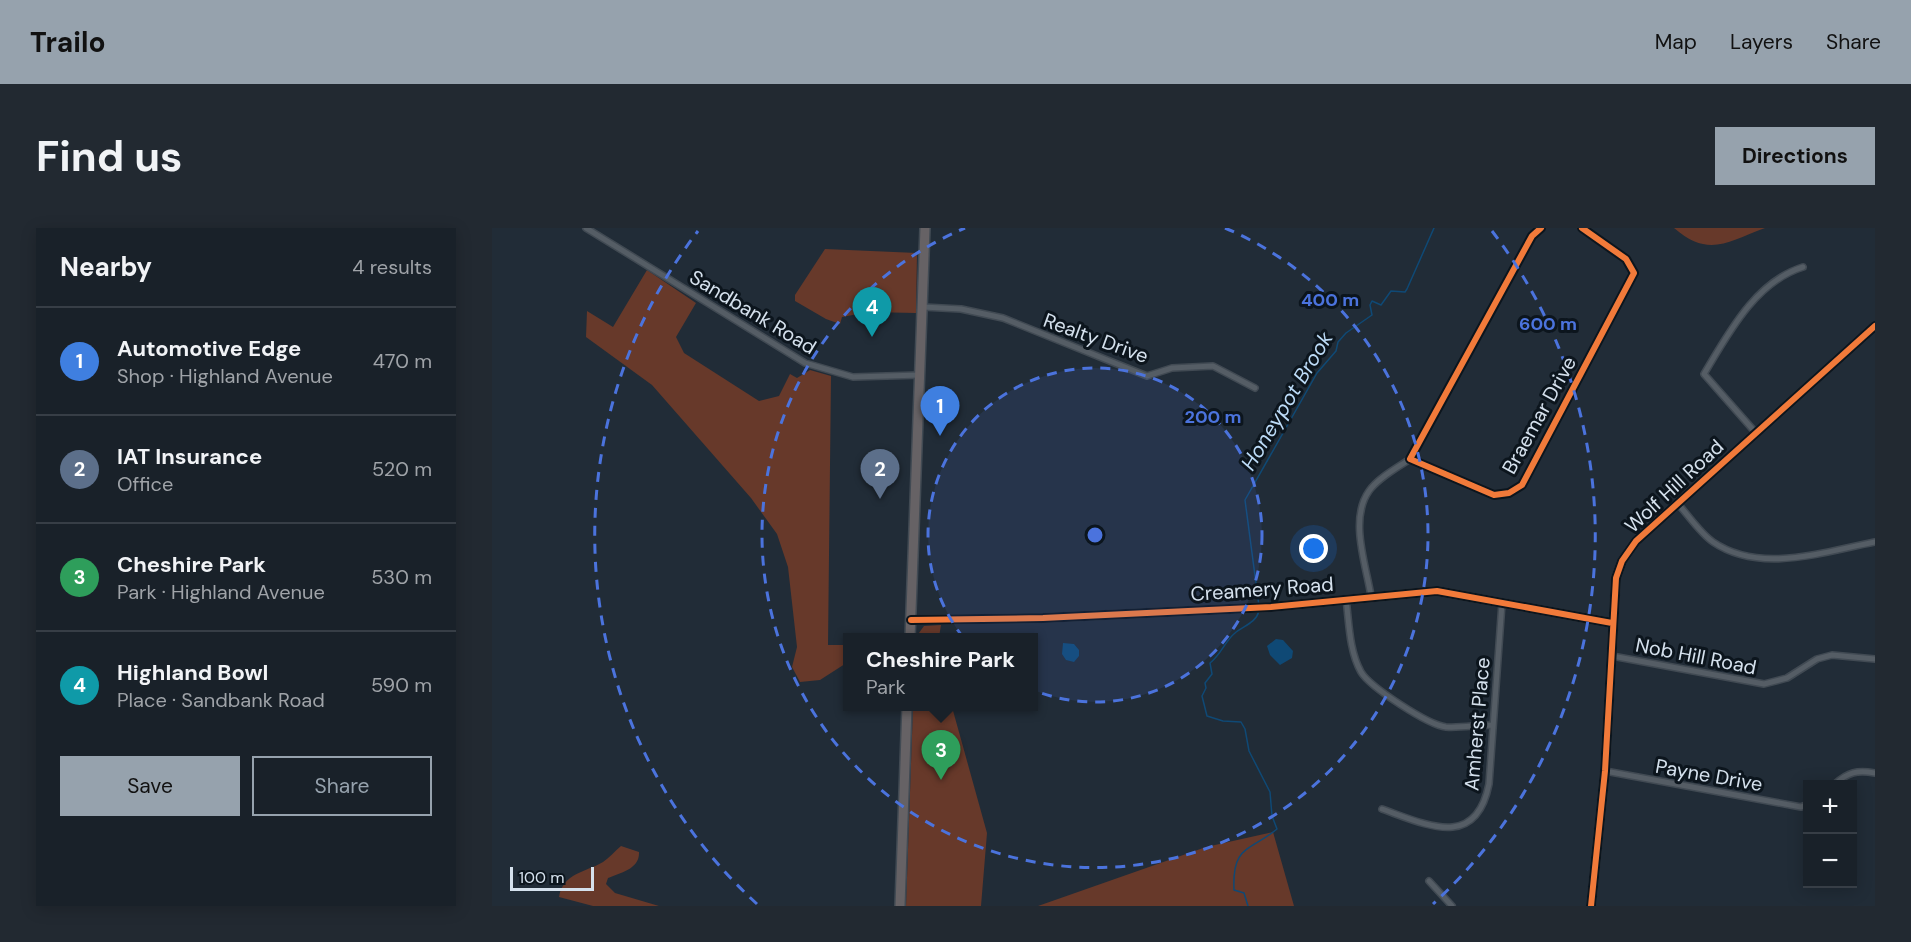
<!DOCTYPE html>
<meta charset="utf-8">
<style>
:root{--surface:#192129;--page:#222931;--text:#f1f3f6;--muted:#9fa3a8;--line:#373e46;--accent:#96a2ad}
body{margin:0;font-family:"DM Sans",sans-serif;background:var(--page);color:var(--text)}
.controls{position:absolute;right:18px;bottom:18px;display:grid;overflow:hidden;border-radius:0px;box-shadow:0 3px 15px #0003}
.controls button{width:54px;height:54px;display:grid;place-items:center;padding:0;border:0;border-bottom:2px solid var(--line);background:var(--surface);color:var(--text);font:30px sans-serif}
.scale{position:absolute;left:18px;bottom:15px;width:84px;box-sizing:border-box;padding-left:6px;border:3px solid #d5e1ed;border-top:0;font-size:16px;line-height:21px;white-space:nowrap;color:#d5e1ed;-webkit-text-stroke:4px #0c151d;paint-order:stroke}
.you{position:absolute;left:822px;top:321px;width:21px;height:21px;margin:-15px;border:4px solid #fff;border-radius:50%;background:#1a73e8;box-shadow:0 0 0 9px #1a73e833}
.badge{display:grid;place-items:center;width:39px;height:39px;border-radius:50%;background:var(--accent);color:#fff;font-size:20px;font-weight:700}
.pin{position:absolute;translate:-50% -50px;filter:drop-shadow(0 2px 3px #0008)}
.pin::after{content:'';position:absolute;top:32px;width:21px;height:18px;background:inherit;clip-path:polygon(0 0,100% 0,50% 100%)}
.popup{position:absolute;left:351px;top:405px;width:195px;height:78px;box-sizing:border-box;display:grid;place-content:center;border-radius:0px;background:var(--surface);filter:drop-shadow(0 2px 4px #0005);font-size:20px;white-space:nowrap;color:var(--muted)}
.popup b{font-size:22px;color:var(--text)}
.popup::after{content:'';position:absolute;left:50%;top:100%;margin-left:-12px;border:12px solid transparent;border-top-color:var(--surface)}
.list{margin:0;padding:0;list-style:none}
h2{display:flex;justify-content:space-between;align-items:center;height:78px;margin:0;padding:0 24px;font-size:26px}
h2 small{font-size:20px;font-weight:400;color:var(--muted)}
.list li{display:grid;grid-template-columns:39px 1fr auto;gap:18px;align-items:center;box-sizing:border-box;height:108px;padding:0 24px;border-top:2px solid var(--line)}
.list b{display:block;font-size:22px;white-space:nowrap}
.list p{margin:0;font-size:20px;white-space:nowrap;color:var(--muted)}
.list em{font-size:20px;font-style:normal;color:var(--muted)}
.actions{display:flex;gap:12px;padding:18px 24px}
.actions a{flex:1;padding:14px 0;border:2px solid var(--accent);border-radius:0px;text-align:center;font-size:21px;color:var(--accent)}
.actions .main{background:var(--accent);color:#111}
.map{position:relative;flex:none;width:1383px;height:678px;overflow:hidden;border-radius:0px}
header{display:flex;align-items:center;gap:36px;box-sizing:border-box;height:84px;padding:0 30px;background:var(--accent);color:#111}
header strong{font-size:28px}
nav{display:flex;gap:33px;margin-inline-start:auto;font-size:21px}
.intro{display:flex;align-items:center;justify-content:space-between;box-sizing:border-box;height:144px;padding:0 36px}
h1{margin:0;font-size:42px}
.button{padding:15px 27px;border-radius:0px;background:var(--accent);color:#111;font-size:21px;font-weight:700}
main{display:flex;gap:36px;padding:0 36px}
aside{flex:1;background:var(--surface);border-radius:0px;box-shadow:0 3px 15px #0003}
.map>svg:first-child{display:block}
</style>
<header>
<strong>Trailo</strong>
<nav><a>Map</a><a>Layers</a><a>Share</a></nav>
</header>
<div class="intro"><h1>Find us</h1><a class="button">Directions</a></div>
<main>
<aside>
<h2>Nearby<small>4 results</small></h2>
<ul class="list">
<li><span class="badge" style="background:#3f7fe0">1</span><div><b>Automotive Edge</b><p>Shop · Highland Avenue</p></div><em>470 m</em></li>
<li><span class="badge" style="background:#5c6f8a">2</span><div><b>IAT Insurance</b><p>Office</p></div><em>520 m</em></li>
<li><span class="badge" style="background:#2e9e5b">3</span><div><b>Cheshire Park</b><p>Park · Highland Avenue</p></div><em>530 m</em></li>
<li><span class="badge" style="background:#0f9aa8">4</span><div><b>Highland Bowl</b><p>Place · Sandbank Road</p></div><em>590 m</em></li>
</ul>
<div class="actions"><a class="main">Save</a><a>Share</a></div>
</aside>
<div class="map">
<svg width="1383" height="678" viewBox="0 0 1383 678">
<rect width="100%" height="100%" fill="#212c37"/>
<!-- green -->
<path fill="#67392a" d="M1182 0H1273C1235 14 1217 30 1182 0Z
M333 21 425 25 424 85 377 84 350 89 348 96 334 91 303 73V67Z
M155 42 204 75 184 109 192 125 267 173 287 168 298 146 305 150 318 142 339 148 336 417H354L356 434 328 452 308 454 300 439 305 419 296 339 285 306 259 270 160 157 94 109 95 83 121 99Z
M449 397 447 409H424L432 398Z
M421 479H460L495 605 489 678H414Z
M781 604 802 678H546L714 619Z
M129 618 147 624C148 641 128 645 116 650L114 656 123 665 167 678H101L67 669C71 645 94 644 111 634 117 630 123 623 129 618Z"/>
<!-- water -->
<path fill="#0f4975" d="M784 411 791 412 801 423 800 430 788 437 778 427 775 418Z
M571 415 582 416 587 422V428L582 434 574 432 570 426Z"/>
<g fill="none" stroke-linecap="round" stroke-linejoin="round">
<!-- stream -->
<path stroke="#0f4975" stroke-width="1.5" d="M767 378 753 272 825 145 844 123 846 114 854 105 880 87 878 77 880 73 889 77 899 63 913 64 915 61 942 0
M756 678 752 665 742 662C740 617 757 624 785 601L780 588 778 564 757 523 753 501 749 494 731 493 715 488 710 468 714 460 713 455 720 446 718 435C729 427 733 413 743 405 751 398 764 395 767 383"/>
<defs>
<path id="street" d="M94 0 313 135 361 149 428 147
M1049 0 1040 8 918 231 1002 267 1017 265 1030 257 1142 45 1134 31 1090 0
M431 79 469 81 511 90 655 148 680 140 721 138 763 160
M1264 205 1212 146C1236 106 1263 54 1311 39
M1186 276C1197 288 1208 305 1221 314 1268 346 1331 324 1383 314
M879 368C874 337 857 291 877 263 886 250 905 240 918 231
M854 371C857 393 857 423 869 444 878 459 936 497 954 499 969 500 985 497 1000 497
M1120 428 1272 456 1295 450 1325 431 1340 427 1383 431
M1113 543 1309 579 1316 576
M1343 556C1356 544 1365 542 1383 545
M890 581C935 597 984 622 997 556L1010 375
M937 653 960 678"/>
<path id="secondary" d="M419 392 551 390 779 379 945 363 1120 395
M1099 678 1113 543 1124 350 1130 333 1144 313 1383 98"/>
<path id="highway" d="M418 410 433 0
M408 678 415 478"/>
</defs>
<!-- street casing -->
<use href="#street" stroke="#414a53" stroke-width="8"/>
<!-- secondary casing -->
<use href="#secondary" stroke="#414a53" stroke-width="10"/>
<!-- highway casing -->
<use href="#highway" stroke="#414a53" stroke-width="12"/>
<!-- street -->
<use href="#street" stroke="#555d65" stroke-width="5"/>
<!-- secondary -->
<use href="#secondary" stroke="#595c62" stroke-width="7"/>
<!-- highway -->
<use href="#highway" stroke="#666265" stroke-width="9"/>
<defs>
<path id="cycleway" d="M1049 0 1040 8 918 231 1002 267 1017 265 1030 257 1142 45 1134 31 1090 0
M419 392 551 390 779 379 945 363 1120 395
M1099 678 1113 543 1124 350 1130 333 1144 313 1383 98"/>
</defs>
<!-- cycleway casing -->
<use href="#cycleway" stroke="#0c151d" stroke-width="10"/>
<!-- cycleway -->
<use href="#cycleway" stroke="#f17a3a" stroke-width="6"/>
</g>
<!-- distance rings -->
<circle cx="603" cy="307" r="167" fill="#4b73dd" fill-opacity=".12"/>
<g fill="none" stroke="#4b73dd" stroke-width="3" stroke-dasharray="10 8">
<circle cx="603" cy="307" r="167"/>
<path d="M733 0A333 333 0 1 1 473 0"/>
<path d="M265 676A500 500 0 0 1 206 3M1000 3A500 500 0 0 1 941 676"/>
</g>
<g text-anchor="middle" stroke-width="6" stroke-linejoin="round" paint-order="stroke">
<!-- street labels -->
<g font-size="20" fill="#d5e1ed" stroke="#0c151d">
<text transform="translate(261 84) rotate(31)" y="7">Sandbank Road</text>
<text transform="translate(604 110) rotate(20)" y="7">Realty Drive</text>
<text transform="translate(1047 187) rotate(-61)" y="7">Braemar Drive</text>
<text transform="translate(1182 258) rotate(-43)" y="7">Wolf Hill Road</text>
<text transform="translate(770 361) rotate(-4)" y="7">Creamery Road</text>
<text transform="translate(1204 428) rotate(11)" y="7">Nob Hill Road</text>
<text transform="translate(985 496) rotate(-85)" y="7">Amherst Place</text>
<text transform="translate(1217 547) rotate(10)" y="7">Payne Drive</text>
</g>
<!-- water labels -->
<g font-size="21" font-style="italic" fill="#bcdbf7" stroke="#0c151d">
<text transform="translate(795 173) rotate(-59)" y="7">Honeypot Brook</text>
</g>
</g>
<circle cx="603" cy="307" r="9" fill="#4b73dd" stroke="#0c151d" stroke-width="3"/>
<g font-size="18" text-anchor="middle" font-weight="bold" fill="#4b73dd" stroke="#0c151d" stroke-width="6" stroke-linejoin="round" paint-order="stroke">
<text x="838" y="78">400 m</text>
<text x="1056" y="102">600 m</text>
<text x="721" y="195">200 m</text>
</g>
</svg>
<div class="controls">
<button>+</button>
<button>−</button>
</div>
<div class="scale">100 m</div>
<div class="you"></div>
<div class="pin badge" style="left:448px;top:208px;background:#3f7fe0">1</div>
<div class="pin badge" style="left:388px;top:271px;background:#5c6f8a">2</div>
<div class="pin badge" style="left:449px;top:552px;background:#2e9e5b">3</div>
<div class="popup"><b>Cheshire Park</b>Park</div>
<div class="pin badge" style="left:380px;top:109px;background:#0f9aa8">4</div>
</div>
</main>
